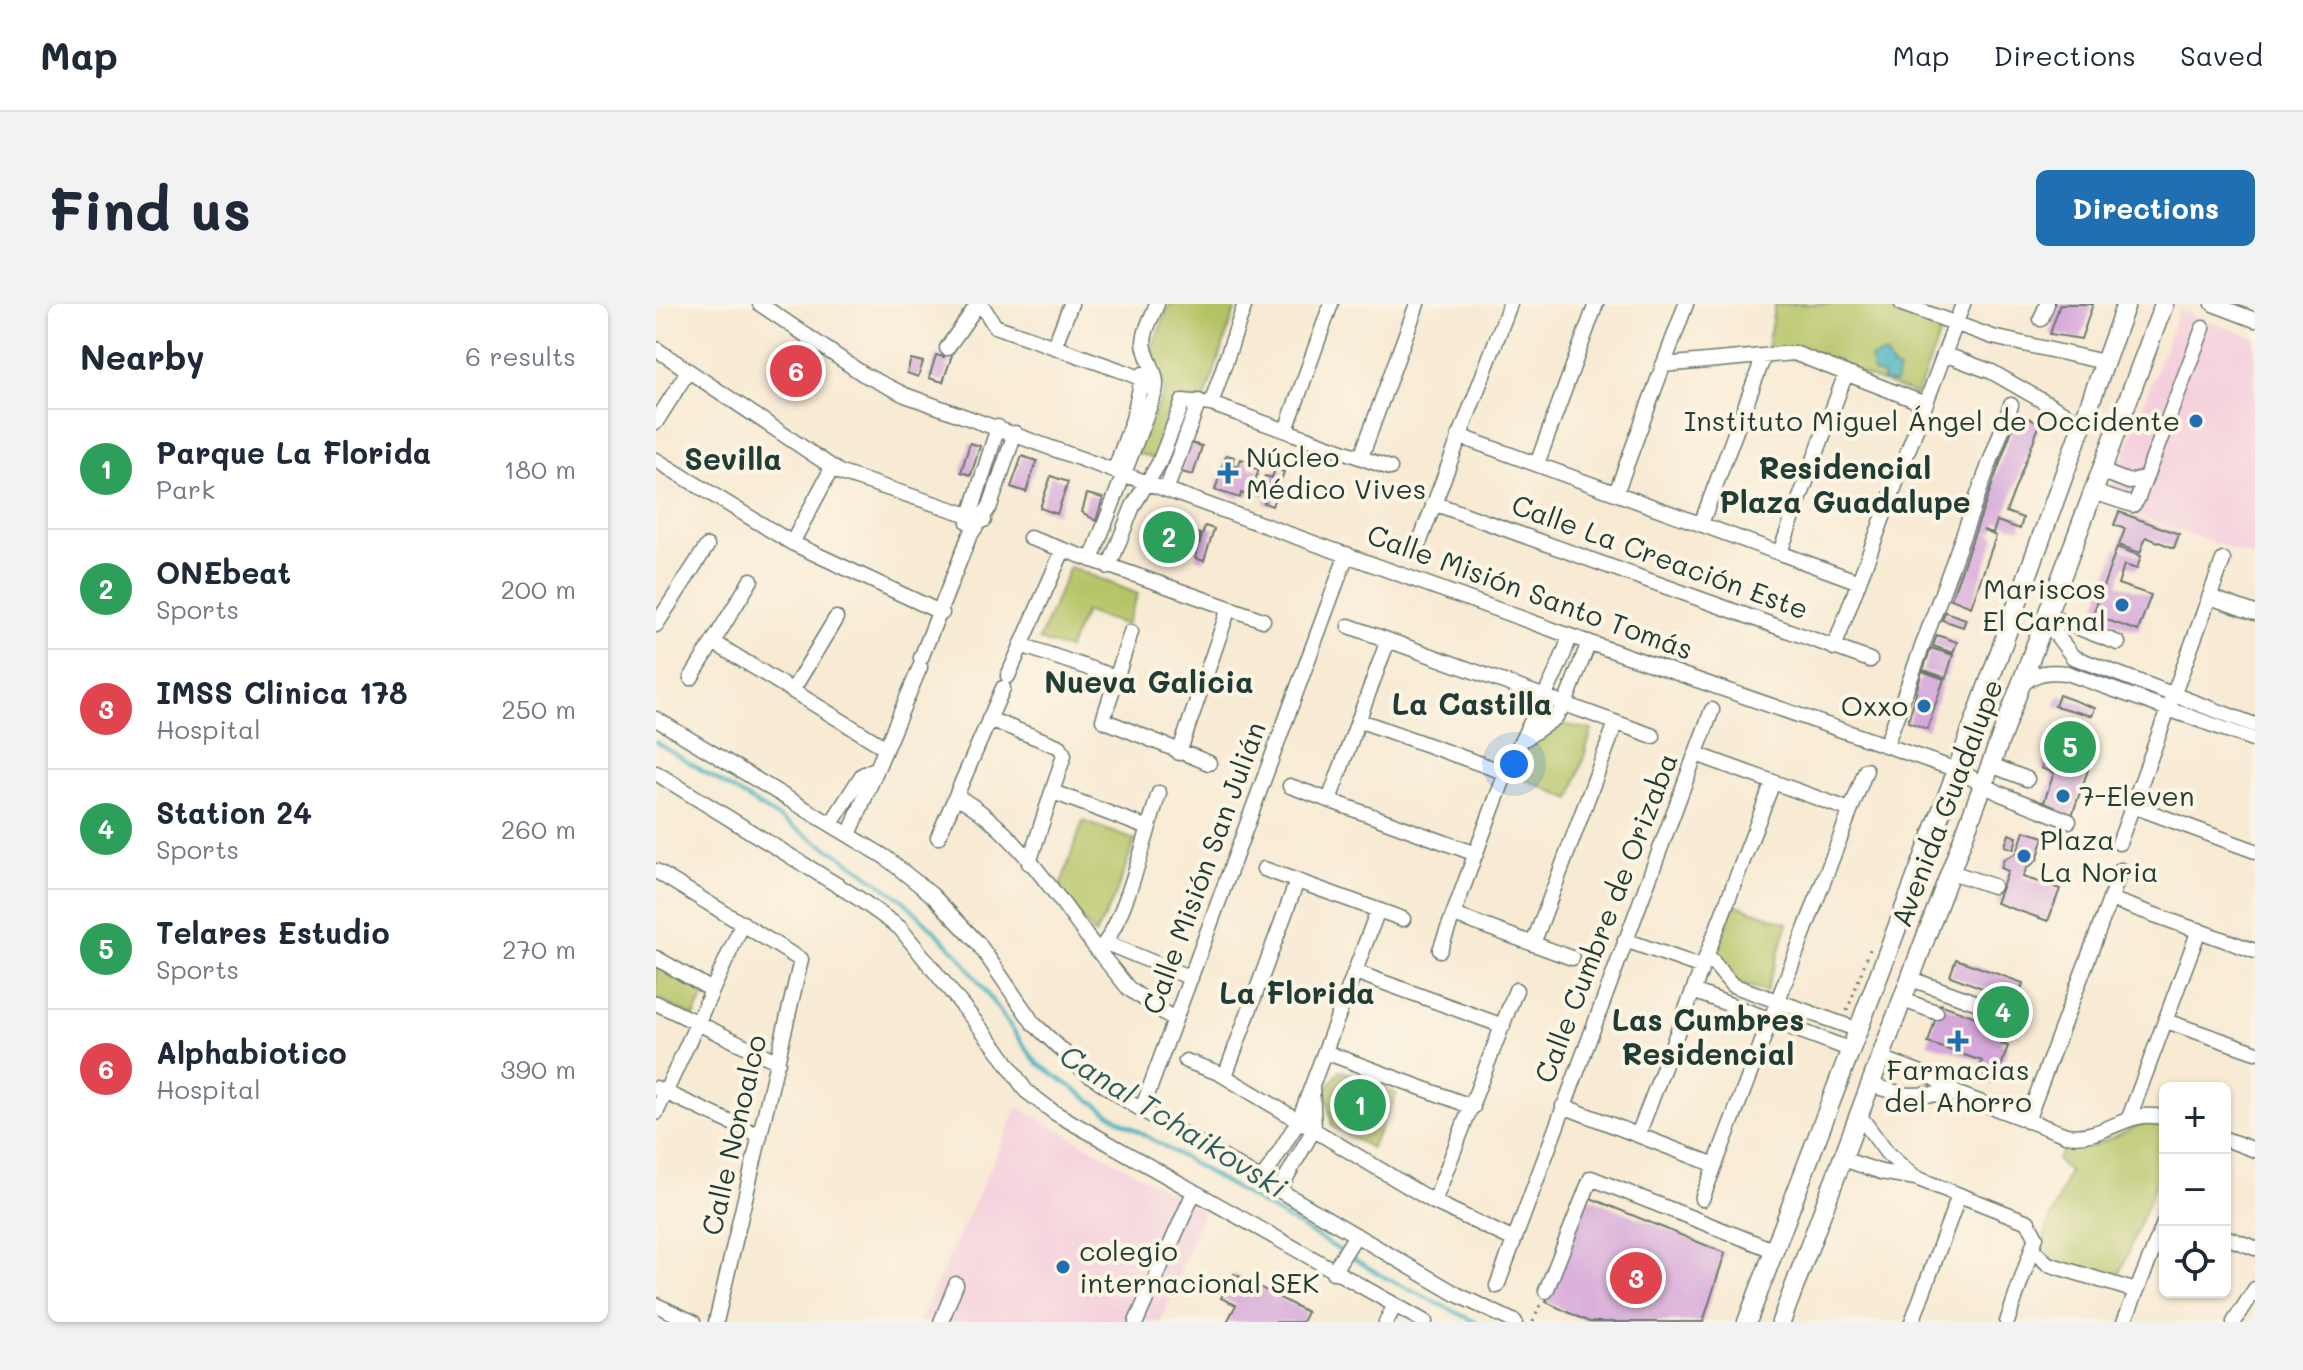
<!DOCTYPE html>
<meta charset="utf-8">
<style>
:root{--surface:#fff;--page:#f2f2f3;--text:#1f2937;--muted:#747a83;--line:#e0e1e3;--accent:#1f6fb2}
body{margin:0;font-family:Mali,sans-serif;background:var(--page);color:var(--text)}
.controls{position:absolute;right:24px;bottom:24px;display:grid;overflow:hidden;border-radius:12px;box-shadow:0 2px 6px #0004}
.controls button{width:72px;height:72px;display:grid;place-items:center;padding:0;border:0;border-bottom:2px solid var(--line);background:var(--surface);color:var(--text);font:40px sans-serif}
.you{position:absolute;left:858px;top:460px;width:28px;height:28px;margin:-20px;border:6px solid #fff;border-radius:50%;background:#1a73e8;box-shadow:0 0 0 12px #1a73e833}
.badge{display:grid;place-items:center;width:52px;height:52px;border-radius:50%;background:var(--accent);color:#fff;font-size:26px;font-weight:700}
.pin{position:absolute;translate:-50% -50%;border:4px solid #fff;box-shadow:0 2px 8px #0006}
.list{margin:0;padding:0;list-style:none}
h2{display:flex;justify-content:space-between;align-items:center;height:104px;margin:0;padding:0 32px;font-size:34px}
h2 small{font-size:26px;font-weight:400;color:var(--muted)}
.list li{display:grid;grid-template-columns:52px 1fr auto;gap:24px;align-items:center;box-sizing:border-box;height:120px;padding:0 32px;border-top:2px solid var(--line)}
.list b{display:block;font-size:30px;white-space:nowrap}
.list p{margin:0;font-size:26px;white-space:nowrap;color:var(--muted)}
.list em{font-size:26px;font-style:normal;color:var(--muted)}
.icon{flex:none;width:44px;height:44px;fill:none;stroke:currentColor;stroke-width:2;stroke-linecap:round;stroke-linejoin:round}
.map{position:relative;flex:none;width:1599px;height:1018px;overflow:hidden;border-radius:12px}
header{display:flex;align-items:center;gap:48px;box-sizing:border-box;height:112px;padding:0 40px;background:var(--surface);border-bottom:2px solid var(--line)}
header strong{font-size:38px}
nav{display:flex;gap:44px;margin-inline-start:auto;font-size:28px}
.intro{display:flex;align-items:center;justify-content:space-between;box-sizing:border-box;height:192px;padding:0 48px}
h1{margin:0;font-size:56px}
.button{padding:20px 36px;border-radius:12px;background:var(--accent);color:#fff;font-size:28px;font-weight:700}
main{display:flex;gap:48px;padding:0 48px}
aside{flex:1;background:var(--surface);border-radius:12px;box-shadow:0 2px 6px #0004}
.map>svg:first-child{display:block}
</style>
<header>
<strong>Map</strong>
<nav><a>Map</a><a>Directions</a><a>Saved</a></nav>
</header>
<div class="intro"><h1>Find us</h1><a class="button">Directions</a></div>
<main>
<aside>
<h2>Nearby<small>6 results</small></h2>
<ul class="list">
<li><span class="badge" style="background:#2e9e5b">1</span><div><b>Parque La Florida</b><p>Park</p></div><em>180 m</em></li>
<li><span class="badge" style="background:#2e9e5b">2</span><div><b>ONEbeat</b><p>Sports</p></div><em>200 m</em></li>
<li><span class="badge" style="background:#e0444e">3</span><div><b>IMSS Clinica 178</b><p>Hospital</p></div><em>250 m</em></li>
<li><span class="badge" style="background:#2e9e5b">4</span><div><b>Station 24</b><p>Sports</p></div><em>260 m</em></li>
<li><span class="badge" style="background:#2e9e5b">5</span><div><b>Telares Estudio</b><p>Sports</p></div><em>270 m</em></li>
<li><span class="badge" style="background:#e0444e">6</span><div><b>Alphabiotico</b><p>Hospital</p></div><em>390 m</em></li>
</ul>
</aside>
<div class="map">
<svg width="1599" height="1018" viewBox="0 0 1599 1018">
<rect width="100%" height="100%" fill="#fcf5e5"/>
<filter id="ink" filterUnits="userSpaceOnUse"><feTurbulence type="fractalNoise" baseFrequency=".0125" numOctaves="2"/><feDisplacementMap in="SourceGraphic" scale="16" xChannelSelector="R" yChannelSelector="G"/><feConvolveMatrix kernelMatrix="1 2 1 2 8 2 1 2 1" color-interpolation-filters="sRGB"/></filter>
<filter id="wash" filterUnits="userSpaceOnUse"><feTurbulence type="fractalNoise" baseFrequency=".006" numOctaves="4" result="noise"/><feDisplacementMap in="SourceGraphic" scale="32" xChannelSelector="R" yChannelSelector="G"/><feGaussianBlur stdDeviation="1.8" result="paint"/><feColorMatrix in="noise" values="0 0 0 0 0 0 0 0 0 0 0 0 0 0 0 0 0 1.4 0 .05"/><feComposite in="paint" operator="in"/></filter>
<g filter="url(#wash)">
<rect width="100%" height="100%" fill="#f8ead3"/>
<!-- built -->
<path fill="#f4cfdd" d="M1523 6 1599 34V254L1450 200Z
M362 803 547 907 505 1018H263Z"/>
<!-- green -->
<path fill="#b5c365" stroke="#6a804c" stroke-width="2" d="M514 0H581L549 95H535L500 155 480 149 509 86 496 43Z
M1119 0H1237L1288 19 1261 91 1199 68 1110 49Z
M414 263 482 290 470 321 429 308 412 345 383 336Z
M901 419 936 426 915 495 858 471 872 441Z
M427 517 479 536 459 592 439 631 403 586Z
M1078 600 1132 619 1110 688 1078 678 1058 650Z
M0 659 51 686 38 713 0 694Z
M684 766 741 790 715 844 676 822 670 786Z
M1494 816 1509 818V856L1460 978 1393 959 1384 944 1413 867 1401 857 1411 838 1435 843Z"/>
<!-- water -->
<path fill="#44b2bf" stroke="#32787a" stroke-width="2" d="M1229 50 1236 63 1243 66 1239 79 1226 78 1228 72 1218 69 1214 54Z"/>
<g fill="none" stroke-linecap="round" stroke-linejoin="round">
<!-- stream -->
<path stroke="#44b2bf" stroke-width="4" d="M0 438 191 556 248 597 303 651 380 758 460 814 631 915 730 974 820 1018"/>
</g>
<g id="blocks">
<!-- building -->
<path fill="#d5a7da" d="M1404 0H1437L1425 35 1394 30Z
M289 49 296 51 287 78 273 74 280 51 288 53Z
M255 55 267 58 262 73 251 69Z
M1362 109 1384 120 1350 208 1367 214 1364 225 1341 217 1337 229 1327 226 1340 232 1315 303 1295 295Z
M314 139 324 142 315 171 305 168Z
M534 139 546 142 537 171 525 168Z
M570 151 578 153 576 160 582 163 585 155 595 158 593 164 603 165 594 192 585 189 584 194 559 186Z
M366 152 381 157 370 188 355 183Z
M619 165 628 168 616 202 608 199 611 191 602 190 609 172 616 174Z
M395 172 412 178 401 210 384 204Z
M431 190 447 194 440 217 426 208Z
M1463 208 1523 230 1518 244 1490 233 1484 249 1463 241 1469 225 1458 221Z
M510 211 528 216 525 225 544 230 542 240 522 234 520 240 502 234Z
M549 222 558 225 548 257 539 254Z
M1461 243 1485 252 1481 265 1468 261 1462 280 1495 291 1482 327 1437 311Z
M1289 308 1310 315 1307 323 1286 316Z
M1281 331 1301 338 1297 349 1277 342Z
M1275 344 1297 351 1290 374 1267 366Z
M1266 367 1288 375 1271 425 1252 418Z
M1403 391 1439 404 1436 412 1399 402Z
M1402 432 1439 446 1415 514 1386 504 1398 469 1385 464Z
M1368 527 1388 533 1381 556 1370 565 1367 573 1404 585 1392 617 1340 599 1352 567 1345 564 1348 555 1361 549Z
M1353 530 1361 533 1358 545 1349 542Z
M1300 655 1367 679 1345 740 1352 742 1339 780 1320 774 1326 757 1272 739 1284 700 1330 717 1340 689 1294 672Z
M932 893 1069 949 1047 1018H933L890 998Z
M578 970 651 1008 646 1018H571L580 1001 565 994Z"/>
</g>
</g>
<g filter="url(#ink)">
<use href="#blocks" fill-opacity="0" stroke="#6b7a6c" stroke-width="2"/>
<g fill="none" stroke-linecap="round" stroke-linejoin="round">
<defs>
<path id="minor" d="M104 0 207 70 249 91 914 332 1301 466 1345 490 1413 517
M325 0 339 22 469 68 486 75 499 88
M1246 0 1337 33 1448 58
M1557 0 1599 16
M1385 15 1391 0
M398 43 415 0
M291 44 322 0
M0 45 185 169 328 216
M1288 50 1336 68 1425 119
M1007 61 1138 49 1269 100
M555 100 589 0
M0 118 32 67
M630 126 675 0
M803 132 1203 278
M705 153 761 0
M0 156 136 239 286 309
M881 160 940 0
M459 165 477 115 487 70
M1445 167 1473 178 1490 173
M511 184 543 97
M1437 188 1477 201 1481 196 1547 24
M960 189 1030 0
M777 199 1214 356
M312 218 342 123
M1045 220 1108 52
M374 234 607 316
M136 239 176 164
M1124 248 1190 69
M759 250 854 0
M435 256 499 88C504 68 489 57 488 38 488 26 497 11 501 0
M453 263 477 202 503 159 527 97 555 100 734 164
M1554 293 1599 309
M1392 312 1462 339
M1390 317 1417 353 1599 421
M0 321 51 242
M693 322 997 432
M475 328 447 416 553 459
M57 338 228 443
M365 341 459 373
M1178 344 1307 0
M265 354 313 233 334 202 359 129
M352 372 407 246
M35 374 95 276
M1366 381C1379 368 1392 367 1411 369L1599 436
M136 387 180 314
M0 415 229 553 276 591 322 639 377 719 427 766 476 800 802 991 859 1018
M333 415 404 443 408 451 373 559
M702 416 850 469
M870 434 899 414 909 400 933 338
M1230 441 1355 101
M523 449 573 304
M1040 450 1194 506
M1335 461 1371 475
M0 469 202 594 244 624 342 746 370 787 399 809 769 1018
M634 482 820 550
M397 488 492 524
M300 492C360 525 401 594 442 647 468 623 491 526 503 489
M673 496 732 336
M1477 502 1599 547
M175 520 206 471 219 465
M193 531 264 363
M282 533 347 384
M1463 539 1567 256
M608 565 747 615
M0 567 145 656 60 1018
M1295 568 1337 582
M1454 595 1599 647
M798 611 916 654
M969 636 1046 663
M450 639 535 674
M877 640 960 419
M784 646C806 588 826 530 849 472 869 424 898 382 914 332
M442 647 473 685 519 716
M1051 651 1076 681 1200 725
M0 654 56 686
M699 668 847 722
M1255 675 1330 702
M1037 687 1193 745
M1247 696 1280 708
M0 699 122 758
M1510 717 1599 748
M669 748 817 803
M1225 754 1276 773 1302 790 1410 831C1451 837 1469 803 1509 814
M530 757 563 769 778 898 858 936
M569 772 641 577
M1214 781 1250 791 1302 790
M0 784 104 832
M907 802 1059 861
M486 805 691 250
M0 809 87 619
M1203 811 1231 849 1259 874
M1473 814 1543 626
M1371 817 1465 566
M982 831 1117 478
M1569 835 1599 846
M1187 855 1225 868 1260 874 1372 918 1380 933 1351 1018
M606 876 643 816 722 606
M623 886 658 825 656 782
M1046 895 1210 466
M778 898 860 686
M1569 933 1599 944
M1376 945 1392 960 1480 987
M677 968 700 931
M841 982 1056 406
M890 987 935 874 1117 946
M0 1001 37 1018
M285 1018 300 980
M480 1018 538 888
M730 1018 738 1003
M1256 1018 1303 891
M1468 1018 1509 917
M1578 1018 1599 985"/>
<path id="major" d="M1091 1018 1301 466 1470 0
M1125 1018 1508 0"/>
</defs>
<!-- minor casing -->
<use href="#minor" stroke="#6b7a6c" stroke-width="17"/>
<!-- major casing -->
<use href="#major" stroke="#6b7a6c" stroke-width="21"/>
<!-- path -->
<path stroke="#6b7a6c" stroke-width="3" stroke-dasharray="2 6" stroke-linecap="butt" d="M1191 707 1216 640
M877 1018 885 999"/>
<!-- minor -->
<use href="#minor" stroke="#fff" stroke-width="14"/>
<!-- major -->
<use href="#major" stroke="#fff" stroke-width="18"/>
</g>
</g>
<!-- markers -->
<g fill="#1f6fb2" stroke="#fcf5e5" stroke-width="3">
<circle cx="1540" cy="117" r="8"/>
<path d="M568 157h8v8h8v8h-8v8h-8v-8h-8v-8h8z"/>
<circle cx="1466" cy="301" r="8"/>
<circle cx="1268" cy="402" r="8"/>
<circle cx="1407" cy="492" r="8"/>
<circle cx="1368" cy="552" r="8"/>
<path d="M1298 725h8v8h8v8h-8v8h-8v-8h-8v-8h8z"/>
<circle cx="407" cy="963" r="8"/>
</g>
<g text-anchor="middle" stroke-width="8" stroke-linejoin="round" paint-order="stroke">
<!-- poi labels -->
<g font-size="28" fill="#1f3d34" stroke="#fcf5e5" text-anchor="start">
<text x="1524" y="127" text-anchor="end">Instituto Miguel Ángel de Occidente</text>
<text x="590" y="163">Núcleo<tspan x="590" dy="32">Médico Vives</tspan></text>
<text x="1450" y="295" text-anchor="end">Mariscos<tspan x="1450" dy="32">El Carnal</tspan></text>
<text x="1252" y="412" text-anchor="end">Oxxo</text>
<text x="1423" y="502">7-Eleven</text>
<text x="1384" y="546">Plaza<tspan x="1384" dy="32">La Noria</tspan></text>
<text x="1302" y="776" text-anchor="middle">Farmacias<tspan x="1302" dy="32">del Ahorro</tspan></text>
<text x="423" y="957">colegio<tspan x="423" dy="32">internacional SEK</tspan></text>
</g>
<!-- street labels -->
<g font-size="28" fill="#1f3d34" stroke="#fcf5e5">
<text transform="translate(1004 253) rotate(20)" y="10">Calle La Creación Este</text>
<text transform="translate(874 288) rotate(20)" y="10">Calle Misión Santo Tomás</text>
<text transform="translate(1291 499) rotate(-69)" y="10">Avenida Guadalupe</text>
<text transform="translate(548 564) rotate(-70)" y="10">Calle Misión San Julián</text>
<text transform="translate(950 614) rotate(-69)" y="10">Calle Cumbre de Orizaba</text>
<text transform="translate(78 831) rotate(-77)" y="10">Calle Nonoalco</text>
</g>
<!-- neighbourhood labels -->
<g font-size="30" font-weight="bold" fill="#1f3d34" stroke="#fcf5e5">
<text x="77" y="166">Sevilla</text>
<text x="1189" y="175">Residencial<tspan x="1189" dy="34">Plaza Guadalupe</tspan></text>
<text x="493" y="389">Nueva Galicia</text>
<text x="816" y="411">La Castilla</text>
<text x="641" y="700">La Florida</text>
<text x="1052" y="727">Las Cumbres<tspan x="1052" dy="34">Residencial</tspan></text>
</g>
<!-- water labels -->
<g font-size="30" font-style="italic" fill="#2a605e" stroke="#fcf5e5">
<text transform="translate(517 818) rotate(32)" y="10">Canal Tchaikovski</text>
</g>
</g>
</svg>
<div class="controls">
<button>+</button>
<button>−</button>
<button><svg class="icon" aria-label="locate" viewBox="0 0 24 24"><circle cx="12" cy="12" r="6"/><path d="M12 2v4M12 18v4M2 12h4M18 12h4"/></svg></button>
</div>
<div class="you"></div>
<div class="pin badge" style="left:704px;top:801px;background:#2e9e5b">1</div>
<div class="pin badge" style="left:513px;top:233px;background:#2e9e5b">2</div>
<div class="pin badge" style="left:980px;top:974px;background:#e0444e">3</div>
<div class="pin badge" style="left:1347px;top:708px;background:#2e9e5b">4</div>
<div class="pin badge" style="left:1414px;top:443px;background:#2e9e5b">5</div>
<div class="pin badge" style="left:140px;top:67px;background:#e0444e">6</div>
</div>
</main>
